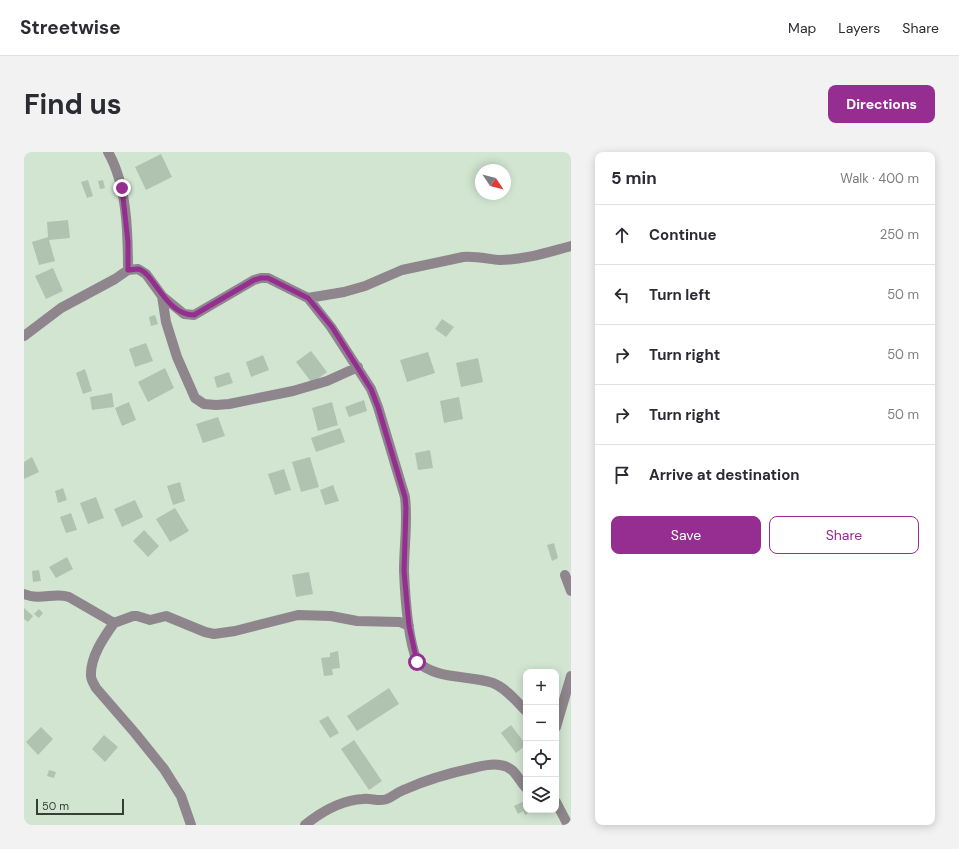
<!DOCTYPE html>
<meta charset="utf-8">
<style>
:root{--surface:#fff;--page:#f2f2f3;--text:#2b2b33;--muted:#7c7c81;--line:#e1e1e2;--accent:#962d91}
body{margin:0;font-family:"DM Sans",sans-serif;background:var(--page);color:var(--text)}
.controls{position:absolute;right:12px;bottom:12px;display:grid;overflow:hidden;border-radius:8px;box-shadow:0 2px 10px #0003}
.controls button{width:36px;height:36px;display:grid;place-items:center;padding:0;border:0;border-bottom:1px solid var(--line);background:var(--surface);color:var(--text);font:20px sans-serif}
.compass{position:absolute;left:451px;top:12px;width:36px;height:36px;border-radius:50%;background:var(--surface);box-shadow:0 2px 10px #0003;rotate:125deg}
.scale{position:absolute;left:12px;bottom:10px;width:88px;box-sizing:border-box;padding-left:4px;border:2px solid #363e36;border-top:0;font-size:11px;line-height:14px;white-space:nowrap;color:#363e36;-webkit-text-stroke:3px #d1e5d1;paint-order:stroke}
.stop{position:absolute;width:12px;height:12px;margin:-9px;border:3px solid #962d91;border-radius:50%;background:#fff}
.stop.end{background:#962d91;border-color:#fff;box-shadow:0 1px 4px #0008}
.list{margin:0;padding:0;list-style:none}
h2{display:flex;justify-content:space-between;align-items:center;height:52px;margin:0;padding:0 16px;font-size:17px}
h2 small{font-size:13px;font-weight:400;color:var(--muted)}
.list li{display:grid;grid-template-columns:26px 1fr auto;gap:12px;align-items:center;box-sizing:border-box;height:60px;padding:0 16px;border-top:1px solid var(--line)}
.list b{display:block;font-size:15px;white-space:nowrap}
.list em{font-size:13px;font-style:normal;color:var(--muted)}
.actions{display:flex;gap:8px;padding:12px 16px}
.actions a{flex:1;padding:9px 0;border:1px solid var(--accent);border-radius:8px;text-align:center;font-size:14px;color:var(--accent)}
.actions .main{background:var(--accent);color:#fff}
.icon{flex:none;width:22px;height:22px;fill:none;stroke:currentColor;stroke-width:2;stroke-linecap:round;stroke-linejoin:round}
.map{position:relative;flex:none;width:547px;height:673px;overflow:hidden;border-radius:8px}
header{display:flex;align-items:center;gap:24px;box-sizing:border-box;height:56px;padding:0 20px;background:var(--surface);border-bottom:1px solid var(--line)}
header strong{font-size:19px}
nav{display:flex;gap:22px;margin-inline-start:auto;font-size:14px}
.intro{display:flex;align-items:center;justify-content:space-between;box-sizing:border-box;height:96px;padding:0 24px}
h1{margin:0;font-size:28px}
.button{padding:10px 18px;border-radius:8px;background:var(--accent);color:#fff;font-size:14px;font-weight:700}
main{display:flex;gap:24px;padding:0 24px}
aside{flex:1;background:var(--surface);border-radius:8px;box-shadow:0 2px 10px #0003}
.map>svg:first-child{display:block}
</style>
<header>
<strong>Streetwise</strong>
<nav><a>Map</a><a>Layers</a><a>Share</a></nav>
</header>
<div class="intro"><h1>Find us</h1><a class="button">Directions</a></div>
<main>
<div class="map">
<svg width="547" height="673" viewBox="0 0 547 673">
<rect width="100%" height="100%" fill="#d1e5d1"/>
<!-- building -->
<path fill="#b0c3b0" d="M137 2 148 25 122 38 111 15Z
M64 28 69 44 63 46 57 30Z
M79 28 81 36 76 37 74 29Z
M44 68 46 86 25 88 31 109 15 113 8 90 24 85 23 70Z
M29 116 39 139 22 147 11 124Z
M131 163 134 172 127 174 125 165Z
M418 167 430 175 422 185 411 177Z
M122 191 129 209 111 215 105 197Z
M287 199 303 220 288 231 272 210Z
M404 200 411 221 383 230 376 208Z
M239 203 245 218 227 225 222 210Z
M454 206 459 230 437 235 432 211Z
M141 216 150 236 124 250 114 230Z
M61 217 68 239 59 242 52 221Z
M205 220 209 231 193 236 190 225Z
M88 241 90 255 68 258 66 245Z
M435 245 439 267 420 271 416 249Z
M340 248 343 259 325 265 321 255Z
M105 250 112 268 98 274 91 256Z
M308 250 314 273 294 279 288 256Z
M194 265 201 284 179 291 172 272Z
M316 276 321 290 292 300 287 286Z
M406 298 409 316 394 318 391 301Z
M8 305 15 320 0 327V310Z
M286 305 295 335 277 340 268 310Z
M260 317 267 338 251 343 244 322Z
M156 330 161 349 149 353 143 334Z
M309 333 315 349 301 353 296 338Z
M39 336 43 348 34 351 31 339Z
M72 345 80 366 64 372 56 351Z
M111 348 119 365 98 375 90 357Z
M151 356 165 379 146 390 132 367Z
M47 361 53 378 42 381 36 365Z
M120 378 135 394 124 405 109 389Z
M530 391 534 406 528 409 523 393Z
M43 405 49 417 32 426 25 415Z
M15 418 17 429 9 430 8 419Z
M285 420 289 442 272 445 268 423Z
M0 456 9 464 4 470 0 467Z
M15 457 19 461 15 466 10 462Z
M314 499 316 516 308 517 309 523 300 524 297 506 306 505V501Z
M365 536 375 552 333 579 323 564Z
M304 564 315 581 306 586 295 569Z
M487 573 502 593 492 601 477 581Z
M17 575 29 587 14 603 2 590Z
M80 583 94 595 81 610 68 597Z
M330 588 358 629 345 638 317 597Z
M25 618 32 620 30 626 23 624Z
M502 648V658H511L501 663 499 659 494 662 490 654Z"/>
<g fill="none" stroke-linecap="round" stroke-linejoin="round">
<!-- minor -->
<path stroke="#8e858d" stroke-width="10" d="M84 0C103 33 104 80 104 118
M138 144 160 162 170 163 230 128 237 126H244L284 146 320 140 341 134 378 118 439 105C452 104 464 107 476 108 501 108 524 100 547 94
M284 146 307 175 347 237 354 255 381 345C384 370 380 394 380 419 381 443 384 487 393 509 411 528 446 523 469 531 482 536 493 550 502 559
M0 184 37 156 91 127 104 118 114 117 122 122 138 144 142 170 153 205 171 246 180 252 192 253 205 252 269 239 303 229 334 215
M541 423 547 439
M0 442C17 449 30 440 45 445L90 471
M532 575 547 524
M532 650 544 673
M167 673 157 644 140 617 111 581 72 536C70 532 67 528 67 524 66 505 80 485 90 471L109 464H113L126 468 142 464 181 480 190 482 211 479 274 463 307 464 333 469 376 470 385 474
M281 673C297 660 318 648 339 647 347 646 356 650 363 647 370 644 375 639 382 637 404 627 426 621 449 616 458 614 467 611 476 613 491 615 493 626 502 636"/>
</g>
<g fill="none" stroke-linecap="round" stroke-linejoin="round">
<!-- route -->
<path stroke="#962d91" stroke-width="5" d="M98 36 104 90V118C107 118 111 117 114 117 130 120 141 163 170 163L230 128 237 126H244L284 146 308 175 347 237 354 255 381 345 382 356 380 419 385 474 393 510"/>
</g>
</svg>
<div class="controls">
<button>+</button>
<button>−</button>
<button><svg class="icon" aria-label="locate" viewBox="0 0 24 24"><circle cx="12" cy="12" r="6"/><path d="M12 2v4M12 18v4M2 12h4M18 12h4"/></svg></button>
<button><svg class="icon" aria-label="layers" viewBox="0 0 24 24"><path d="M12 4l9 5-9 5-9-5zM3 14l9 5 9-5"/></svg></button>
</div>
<svg class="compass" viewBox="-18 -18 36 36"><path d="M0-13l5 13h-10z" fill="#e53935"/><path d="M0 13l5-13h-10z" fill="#7c7c81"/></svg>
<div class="scale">50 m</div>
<div class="stop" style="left:393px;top:510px"></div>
<div class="stop end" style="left:98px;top:36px"></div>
</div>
<aside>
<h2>5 min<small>Walk · 400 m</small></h2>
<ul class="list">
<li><svg class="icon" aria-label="ahead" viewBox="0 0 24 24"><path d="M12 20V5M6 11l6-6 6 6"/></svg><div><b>Continue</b></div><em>250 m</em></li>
<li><svg class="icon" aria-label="left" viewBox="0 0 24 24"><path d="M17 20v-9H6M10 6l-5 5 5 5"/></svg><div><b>Turn left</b></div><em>50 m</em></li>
<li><svg class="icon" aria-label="right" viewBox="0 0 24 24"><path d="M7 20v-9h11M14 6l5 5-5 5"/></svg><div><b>Turn right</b></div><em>50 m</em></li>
<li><svg class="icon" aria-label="right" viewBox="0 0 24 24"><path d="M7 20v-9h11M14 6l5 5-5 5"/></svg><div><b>Turn right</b></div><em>50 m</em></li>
<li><svg class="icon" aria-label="arrive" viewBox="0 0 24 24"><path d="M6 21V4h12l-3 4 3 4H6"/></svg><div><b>Arrive at destination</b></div></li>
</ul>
<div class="actions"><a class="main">Save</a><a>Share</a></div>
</aside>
</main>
